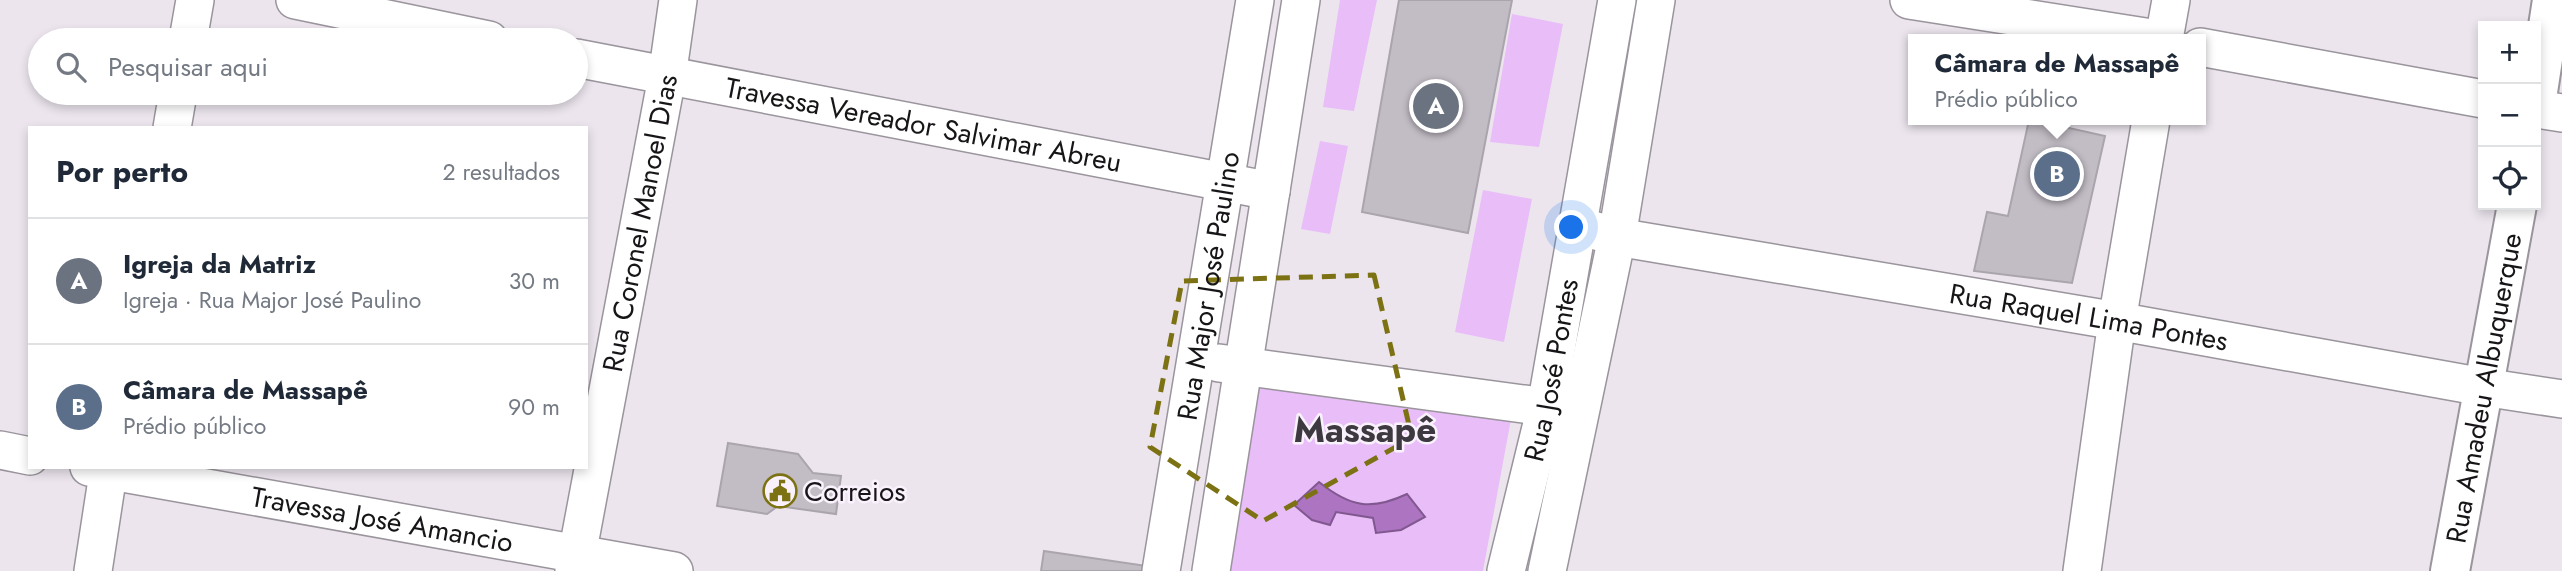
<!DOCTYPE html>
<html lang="pt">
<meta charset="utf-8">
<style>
:root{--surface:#fff;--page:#f6f6f7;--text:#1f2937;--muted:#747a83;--line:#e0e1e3;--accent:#0f766e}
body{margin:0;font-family:Jost,sans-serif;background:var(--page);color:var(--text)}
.controls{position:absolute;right:21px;top:21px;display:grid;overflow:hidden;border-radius:0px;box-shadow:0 4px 10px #0003}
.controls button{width:63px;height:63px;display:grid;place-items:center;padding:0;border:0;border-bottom:2px solid var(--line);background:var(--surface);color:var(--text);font:35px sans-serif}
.you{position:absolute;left:1572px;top:228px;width:24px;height:24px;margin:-18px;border:5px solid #fff;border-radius:50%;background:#1a73e8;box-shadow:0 0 0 10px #1a73e833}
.badge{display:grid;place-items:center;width:46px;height:46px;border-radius:50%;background:var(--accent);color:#fff;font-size:23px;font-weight:700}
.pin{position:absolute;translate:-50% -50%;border:4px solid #fff;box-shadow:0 2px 7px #0006}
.popup{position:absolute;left:1908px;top:34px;width:298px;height:91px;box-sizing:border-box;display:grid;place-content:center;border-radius:0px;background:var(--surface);filter:drop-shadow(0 2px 5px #0005);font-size:23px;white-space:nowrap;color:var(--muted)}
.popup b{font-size:26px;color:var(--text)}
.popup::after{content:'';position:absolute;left:50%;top:100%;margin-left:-14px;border:14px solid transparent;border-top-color:var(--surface)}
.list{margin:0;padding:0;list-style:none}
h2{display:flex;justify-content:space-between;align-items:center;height:91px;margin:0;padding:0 28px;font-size:30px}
h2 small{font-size:23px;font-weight:400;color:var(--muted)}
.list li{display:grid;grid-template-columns:46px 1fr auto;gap:21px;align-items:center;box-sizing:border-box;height:126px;padding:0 28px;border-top:2px solid var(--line)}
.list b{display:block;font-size:26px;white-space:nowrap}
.list p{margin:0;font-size:23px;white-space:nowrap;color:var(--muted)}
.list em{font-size:23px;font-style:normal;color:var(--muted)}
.icon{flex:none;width:38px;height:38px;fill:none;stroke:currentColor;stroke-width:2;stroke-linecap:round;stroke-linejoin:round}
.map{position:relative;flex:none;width:2562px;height:571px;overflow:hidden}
.search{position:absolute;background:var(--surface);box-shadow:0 4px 10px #0003;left:28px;top:28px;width:560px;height:77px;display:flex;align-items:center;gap:18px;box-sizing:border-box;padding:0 24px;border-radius:38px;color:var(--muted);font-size:26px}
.panel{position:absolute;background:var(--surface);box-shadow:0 4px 10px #0003;left:28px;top:126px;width:560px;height:343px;border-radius:0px}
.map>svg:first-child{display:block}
</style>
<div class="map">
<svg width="2562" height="571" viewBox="0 0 2562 571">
<rect width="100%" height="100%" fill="#ece5ee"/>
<!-- green -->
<path fill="#e8bdf8" d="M1340 0H1377L1354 111 1323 107Z
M1512 14 1563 24 1539 147 1490 142Z
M1320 141 1348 146 1330 234 1301 229Z
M1483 190 1532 199 1504 342 1455 332Z
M1248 382 1511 419 1483 571H1218Z"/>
<!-- water -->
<path fill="#ad74c2" stroke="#80588f" stroke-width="2" d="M1319 482C1350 507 1371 511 1407 494L1425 517 1401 530 1376 533 1373 518 1336 512 1330 525 1312 520 1294 505Z"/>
<!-- building -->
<path fill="#c2bcc5" stroke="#aaa4ad" stroke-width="2" d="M1399 0H1512L1468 233 1362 212Z
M2029 120H2061L2060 126 2105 136 2072 283 1974 271 1987 212 2008 216Z
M728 443 798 454 813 473 841 476 836 514 778 506 767 514 717 506Z
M1044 551 1147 566 1146 571H1041Z"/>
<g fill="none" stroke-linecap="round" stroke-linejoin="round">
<defs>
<g id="minor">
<path d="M295 0 489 40"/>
<path d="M1909 0 2158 39"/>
<path d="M2164 39 2171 0"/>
<path d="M188 40 195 0"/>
<path d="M2200 47 2483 99"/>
<path id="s1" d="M576 58 1271 191"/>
<path d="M2536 109 2562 113"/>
<path d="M172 128 178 93"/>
<path id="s2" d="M1579 226 1617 237 2117 321 2483 387 2562 399"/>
<path d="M1219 363 1546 407 1571 413"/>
<path d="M0 450 30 456"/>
<path id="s3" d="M89 467 674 571"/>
<path d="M93 571 109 467"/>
<path id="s4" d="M574 571 667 77 678 0"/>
<path id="s5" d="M1161 571C1194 381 1222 190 1255 0"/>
<path d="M1211 571 1301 0"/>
<path id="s6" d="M1506 571 1546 407 1617 0"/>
<path d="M1547 571 1617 237 1656 0"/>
<path d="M2082 571 2117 321 2151 120"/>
</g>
<g id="major">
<path d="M2536 105 2552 0"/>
<path id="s7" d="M2450 571 2517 205"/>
</g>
</defs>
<!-- minor casing -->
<use href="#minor" stroke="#9a949c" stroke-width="40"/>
<!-- major casing -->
<use href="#major" stroke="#9a949c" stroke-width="42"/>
<!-- minor -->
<use href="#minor" stroke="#fff" stroke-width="37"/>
<!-- major -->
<use href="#major" stroke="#fff" stroke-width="38"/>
</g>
<!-- marked area -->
<path fill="none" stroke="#7c7214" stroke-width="5" stroke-dasharray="14 9" stroke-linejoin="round" d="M1374 275 1412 438 1263 521 1150 447 1182 281Z"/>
<!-- icons -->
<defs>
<symbol id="civic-ring" viewBox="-11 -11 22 22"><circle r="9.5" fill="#f9f2fc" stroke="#7c7214" stroke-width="1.5"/><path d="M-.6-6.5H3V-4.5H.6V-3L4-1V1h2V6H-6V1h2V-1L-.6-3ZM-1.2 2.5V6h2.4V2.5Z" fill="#7c7214"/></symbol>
</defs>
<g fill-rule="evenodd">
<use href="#civic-ring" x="761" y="472" width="38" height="38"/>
</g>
<g text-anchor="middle" stroke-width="5" stroke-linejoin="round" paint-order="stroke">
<!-- street labels -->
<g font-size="28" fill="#181519" stroke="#f9f2fc">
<text dy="10" stroke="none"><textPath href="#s1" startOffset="354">Travessa Vereador Salvimar Abreu</textPath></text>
<text dy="10" stroke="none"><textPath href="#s4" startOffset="354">Rua Coronel Manoel Dias</textPath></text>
<text dy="10" stroke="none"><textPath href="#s5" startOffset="289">Rua Major José Paulino</textPath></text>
<text dy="10" stroke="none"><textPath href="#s2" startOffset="518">Rua Raquel Lima Pontes</textPath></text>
<text dy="10" stroke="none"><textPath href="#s6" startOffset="206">Rua José Pontes</textPath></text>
<text dy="10" stroke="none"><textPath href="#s7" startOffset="186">Rua Amadeu Albuquerque</textPath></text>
<text dy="10" stroke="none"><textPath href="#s3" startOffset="298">Travessa José Amancio</textPath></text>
</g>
<!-- poi labels -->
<g font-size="28" fill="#181519" stroke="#f9f2fc" text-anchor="start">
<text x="804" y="501">Correios</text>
</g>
<!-- district labels -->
<g font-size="35" font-weight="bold" fill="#3e3940" stroke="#f9f2fc">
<text x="1365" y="442">Massapê</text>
</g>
</g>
</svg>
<div class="controls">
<button>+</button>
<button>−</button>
<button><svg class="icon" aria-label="locate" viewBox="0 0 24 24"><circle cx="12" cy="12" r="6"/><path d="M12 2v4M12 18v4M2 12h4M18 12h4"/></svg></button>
</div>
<div class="you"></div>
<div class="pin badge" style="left:1436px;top:106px;background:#6b7280">A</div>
<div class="pin badge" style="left:2057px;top:174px;background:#5c6f8a">B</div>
<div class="popup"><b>Câmara de Massapê</b>Prédio público</div>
<div class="search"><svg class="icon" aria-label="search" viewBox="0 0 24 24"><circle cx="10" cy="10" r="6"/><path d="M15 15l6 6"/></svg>Pesquisar aqui</div>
<section class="panel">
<h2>Por perto<small>2 resultados</small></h2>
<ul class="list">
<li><span class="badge" style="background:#6b7280">A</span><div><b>Igreja da Matriz</b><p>Igreja · Rua Major José Paulino</p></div><em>30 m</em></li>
<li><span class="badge" style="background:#5c6f8a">B</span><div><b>Câmara de Massapê</b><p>Prédio público</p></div><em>90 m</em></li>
</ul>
</section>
</div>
